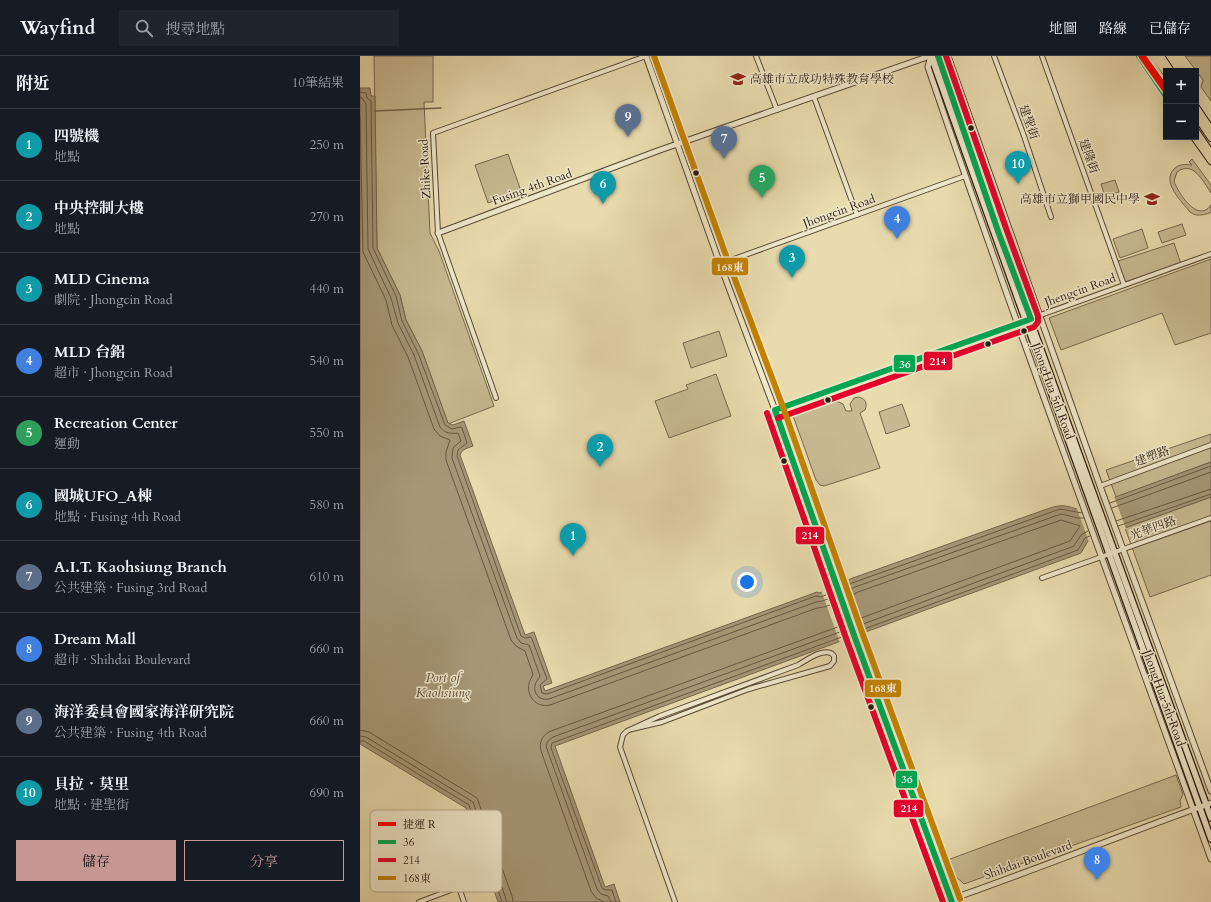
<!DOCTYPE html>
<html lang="zh-TW">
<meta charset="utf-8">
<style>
:root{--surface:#171b24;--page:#20242c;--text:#f1f3f6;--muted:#9ea1a6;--line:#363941;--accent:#c59692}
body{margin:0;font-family:Cardo,"Noto Serif TC",serif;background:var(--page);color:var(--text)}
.controls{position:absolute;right:12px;top:12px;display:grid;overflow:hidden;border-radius:0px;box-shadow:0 4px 16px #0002}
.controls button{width:36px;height:36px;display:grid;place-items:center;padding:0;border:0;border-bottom:1px solid var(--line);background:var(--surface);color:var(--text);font:20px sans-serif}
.you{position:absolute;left:387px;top:526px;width:14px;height:14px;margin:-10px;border:3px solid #fff;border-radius:50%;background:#1a73e8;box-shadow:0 0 0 6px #1a73e833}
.badge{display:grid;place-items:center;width:26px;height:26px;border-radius:50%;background:var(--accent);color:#fff;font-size:13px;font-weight:700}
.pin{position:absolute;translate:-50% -33px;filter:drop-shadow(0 1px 2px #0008)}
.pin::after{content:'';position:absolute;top:21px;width:14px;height:12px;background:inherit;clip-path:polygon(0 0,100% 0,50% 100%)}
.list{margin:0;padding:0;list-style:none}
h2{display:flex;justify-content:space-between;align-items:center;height:52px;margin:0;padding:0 16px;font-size:17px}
h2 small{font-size:13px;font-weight:400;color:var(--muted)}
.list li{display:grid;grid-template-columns:26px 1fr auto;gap:12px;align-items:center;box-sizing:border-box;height:72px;padding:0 16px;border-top:1px solid var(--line)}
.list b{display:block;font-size:15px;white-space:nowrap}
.list p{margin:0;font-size:13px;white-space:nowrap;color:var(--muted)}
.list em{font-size:13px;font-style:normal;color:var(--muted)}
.actions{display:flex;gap:8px;padding:12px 16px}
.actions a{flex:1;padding:9px 0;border:1px solid var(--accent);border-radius:0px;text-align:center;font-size:14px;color:var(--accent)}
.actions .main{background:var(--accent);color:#111}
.icon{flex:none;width:22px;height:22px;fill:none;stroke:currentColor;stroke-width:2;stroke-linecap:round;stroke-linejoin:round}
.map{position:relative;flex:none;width:851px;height:846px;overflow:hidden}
header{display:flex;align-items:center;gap:24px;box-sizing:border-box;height:56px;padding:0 20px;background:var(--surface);border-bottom:1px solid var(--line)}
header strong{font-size:19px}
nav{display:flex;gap:22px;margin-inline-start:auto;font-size:14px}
.search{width:280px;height:36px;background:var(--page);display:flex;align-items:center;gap:10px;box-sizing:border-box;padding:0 14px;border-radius:0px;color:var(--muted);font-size:15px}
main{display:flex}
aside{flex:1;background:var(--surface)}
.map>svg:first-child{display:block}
</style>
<header>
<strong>Wayfind</strong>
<div class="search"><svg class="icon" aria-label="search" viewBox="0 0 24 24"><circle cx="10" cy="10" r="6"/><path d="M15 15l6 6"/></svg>搜尋地點</div>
<nav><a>地圖</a><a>路線</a><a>已儲存</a></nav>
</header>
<main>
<aside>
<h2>附近<small>10筆結果</small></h2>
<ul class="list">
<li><span class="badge" style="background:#0f9aa8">1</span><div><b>四號機</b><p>地點</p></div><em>250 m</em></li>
<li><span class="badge" style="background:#0f9aa8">2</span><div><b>中央控制大樓</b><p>地點</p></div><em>270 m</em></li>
<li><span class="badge" style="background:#0f9aa8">3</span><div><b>MLD Cinema</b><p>劇院 · Jhongcin Road</p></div><em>440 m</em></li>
<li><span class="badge" style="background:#3f7fe0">4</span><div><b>MLD 台鋁</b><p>超市 · Jhongcin Road</p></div><em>540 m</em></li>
<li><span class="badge" style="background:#2e9e5b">5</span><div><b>Recreation Center</b><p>運動</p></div><em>550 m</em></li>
<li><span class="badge" style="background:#0f9aa8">6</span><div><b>國城UFO_A棟</b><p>地點 · Fusing 4th Road</p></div><em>580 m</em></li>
<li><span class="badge" style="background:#5c6f8a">7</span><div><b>A.I.T. Kaohsiung Branch</b><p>公共建築 · Fusing 3rd Road</p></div><em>610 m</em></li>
<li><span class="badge" style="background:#3f7fe0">8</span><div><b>Dream Mall</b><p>超市 · Shihdai Boulevard</p></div><em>660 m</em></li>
<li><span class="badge" style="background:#5c6f8a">9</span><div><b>海洋委員會國家海洋研究院</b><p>公共建築 · Fusing 4th Road</p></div><em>660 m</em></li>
<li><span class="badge" style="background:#0f9aa8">10</span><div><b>貝拉．莫里</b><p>地點 · 建聖街</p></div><em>690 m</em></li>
</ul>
<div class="actions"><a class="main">儲存</a><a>分享</a></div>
</aside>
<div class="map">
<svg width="851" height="846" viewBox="0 0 851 846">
<rect width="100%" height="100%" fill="#e8dbae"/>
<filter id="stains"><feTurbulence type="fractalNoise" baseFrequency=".005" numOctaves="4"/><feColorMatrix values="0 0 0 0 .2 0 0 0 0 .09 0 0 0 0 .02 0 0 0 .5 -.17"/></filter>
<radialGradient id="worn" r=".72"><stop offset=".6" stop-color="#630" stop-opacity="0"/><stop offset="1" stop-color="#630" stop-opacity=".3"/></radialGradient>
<!-- green -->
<path fill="#c7ba92" stroke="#77684f" d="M14 0H73V46H64L70 177 79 195 134 350 88 368 62 295 46 264 40 239 17 192Z
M825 0H851V45L841 31 843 24Z
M148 98 161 135 128 147 115 109Z
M832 103 851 129V137C843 125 833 104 817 116L814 125C818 137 838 168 851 149V156L850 157C842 159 837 161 830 156 822 146 801 126 814 113 819 108 825 108 832 109L829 106Z
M755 124 759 136 745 140 741 128Z
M822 168 826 179 802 187 798 176Z
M782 173 788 192 760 202 753 183Z
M814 187 821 208 762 227 755 206Z
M851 203V277L815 289 802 257 701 294 689 262Z
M359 275 367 300 331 312 323 287Z
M356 318 371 360 309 382 295 345 328 333 326 329Z
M498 341C505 342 508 347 505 354L500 357 520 412 464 430 460 429 456 424 432 357 474 344 483 348 486 355H492L490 348 494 342Z
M542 348 550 370 526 378 519 356Z
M851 378V406L756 441 746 414Z
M851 441V519L790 541 765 472Z
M816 719 823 738 820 745 821 751 604 828C600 824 597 821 591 821L585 805Z"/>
<!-- water -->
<path fill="#a69877" stroke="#73644c" d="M0 32H10L11 40H15L17 192 40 239 46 264 62 295 88 367 93 369 104 365 113 390C108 392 102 393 100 399L165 579 174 576 192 627 183 630 185 635 457 536 459 537 485 527 490 523 687 453C702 448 704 449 720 454L851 406V441L728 485 721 497 195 690 245 831 254 828 260 846H138L106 752 0 688Z"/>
<!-- pier -->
<path fill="#e8dbae" d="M754 440 766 473 729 486 716 450 720 452Z
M485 525 504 579 488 584 469 531Z
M468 531 487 585 480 587 461 534Z"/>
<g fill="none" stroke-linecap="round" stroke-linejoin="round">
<!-- shore -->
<path stroke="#665842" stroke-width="1" d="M0 36 6 37 7 42 11 45 13 192 36 240 42 265 58 297 85 369 92 373 100 371 102 372 107 387 98 394 97 400 161 580 165 582 171 581 172 583 187 623 180 629 182 637 187 638 456 540 461 541 475 535
M0 41 2 42 6 48 8 193 31 242 38 267 54 299 80 371C84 377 91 378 98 377L101 385 93 392 92 402 157 582 161 587 169 589 180 620C179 623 176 625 175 629 173 638 180 645 189 643L456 546 462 545 477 540
M0 60 3 196 26 244 32 269 48 301 74 373 80 380 90 384 86 396V404L151 584 156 590 165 595 173 618C172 621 170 624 169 627 166 641 177 652 190 649L457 552 464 551 479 546
M750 447 851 410
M752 452 851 416
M756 465 851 433
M758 470 851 438
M481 533 492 527 700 453 722 457
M483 537 495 531 701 458 718 462H724
M485 543 498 536 701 464 720 470 710 485 493 565
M495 571 714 490 721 479 728 475
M496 576 718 494 725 482 730 480
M0 674 9 676 117 742 152 840 153 846
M0 680 6 681 113 746 147 846
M0 685H4L109 749 142 846
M244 846 236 842 231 835 181 695C179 686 182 679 191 675L486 568
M251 846 248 840 241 838 237 833 187 693C185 688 188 684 193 681L488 573
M256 846 252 834H245L242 832 191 692 192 687 490 578"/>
<!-- stream -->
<path stroke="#73644c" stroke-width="1.5" d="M15 55 81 52"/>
<defs>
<path id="minor" d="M396 0 417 54
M634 0 664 80 691 161
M682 0 764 229
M454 41 497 159
M360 208 605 120
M136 342 78 177 73 77 286 0
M415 354 851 198
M740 430 851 389
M682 522 851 462
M272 673 302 666 389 633 470 610 474 605V600L471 597C461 593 447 604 438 609L300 660 267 675 263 679 260 691 315 846
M49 765 79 789 88 800 104 846
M59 846 99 831"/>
<path id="tertiary" d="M286 0 360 208 415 354 495 582 592 846
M571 0 568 11C658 276 756 539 851 803
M582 0 589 3 740 430 851 735
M78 177 300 94 570 0
M583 846C673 815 761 779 851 747"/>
<path id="secondary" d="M571 0 851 783
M578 0 639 178 851 762"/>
<path id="primary" d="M779 0 806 40
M787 0 806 29
M794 0 806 17
M801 0 811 15
M836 51 851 73
M836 60 851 82
M836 75 851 97
M834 81 851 105"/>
</defs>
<!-- minor casing -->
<use href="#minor" stroke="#574834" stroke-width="6"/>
<!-- tertiary casing -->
<use href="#tertiary" stroke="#574834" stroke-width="7"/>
<!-- secondary casing -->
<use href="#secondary" stroke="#27170c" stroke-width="8"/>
<!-- primary casing -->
<use href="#primary" stroke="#27170c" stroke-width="8"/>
<!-- minor -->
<use href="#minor" stroke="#f0e8ca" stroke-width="4"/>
<!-- tertiary -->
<use href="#tertiary" stroke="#f0e8ca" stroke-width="5"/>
<!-- secondary -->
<use href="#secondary" stroke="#f0e8ca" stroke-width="5.5"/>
<!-- primary -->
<use href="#primary" stroke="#e8dbae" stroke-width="6"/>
<defs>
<path id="bus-1" d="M779 0 806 40
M415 354 671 263 639 178 578 0
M415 354 495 582 592 846"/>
<path id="bus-2" d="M407 357 487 585 583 846
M418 362 674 271 678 266V260L647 175 586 0"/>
<path id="bus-3" d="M294 0 368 205 423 351 503 579 600 843"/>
</defs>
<!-- bus-1 casing -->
<use href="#bus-1" stroke="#f0e8ca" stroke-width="9"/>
<!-- bus-2 casing -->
<use href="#bus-2" stroke="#f0e8ca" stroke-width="9"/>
<!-- bus-3 casing -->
<use href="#bus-3" stroke="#f0e8ca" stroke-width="9"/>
<!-- bus-1 -->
<use href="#bus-1" stroke="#00a651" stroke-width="6"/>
<!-- bus-2 -->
<use href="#bus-2" stroke="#e4002b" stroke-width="6"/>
<!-- bus-3 -->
<use href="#bus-3" stroke="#c38203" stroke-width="6"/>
<defs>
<path id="metro-1" d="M782 0 806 34"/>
</defs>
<!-- metro-1 casing -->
<use href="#metro-1" stroke="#f0e8ca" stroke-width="10"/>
<!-- metro-1 -->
<use href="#metro-1" stroke="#f00" stroke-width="7"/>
</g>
<!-- icons -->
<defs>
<symbol id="school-bare" viewBox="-9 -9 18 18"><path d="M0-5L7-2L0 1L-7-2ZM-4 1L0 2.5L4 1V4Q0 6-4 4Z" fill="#8f2418" stroke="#f0e8ca" stroke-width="2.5" paint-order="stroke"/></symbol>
</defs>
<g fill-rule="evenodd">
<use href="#school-bare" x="367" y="12" width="22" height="22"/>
<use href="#school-bare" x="781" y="132" width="22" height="22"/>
</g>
<!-- markers -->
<g fill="#27170c" stroke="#f0e8ca" stroke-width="1.5">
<circle cx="611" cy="72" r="3.5"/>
<circle cx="336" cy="117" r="3.5"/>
<circle cx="664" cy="275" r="3.5"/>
<circle cx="628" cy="288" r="3.5"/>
<circle cx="468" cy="344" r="3.5"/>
<circle cx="424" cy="405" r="3.5"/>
<circle cx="511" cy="651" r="3.5"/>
</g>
<g text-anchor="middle" stroke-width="3" stroke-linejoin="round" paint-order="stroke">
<!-- poi labels -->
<g font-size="12" fill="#27170c" stroke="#f0e8ca" text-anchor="start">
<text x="390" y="27">高雄市立成功特殊教育學校</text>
<text x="780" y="147" text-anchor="end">高雄市立獅甲國民中學</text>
</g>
<!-- street labels -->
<g font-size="12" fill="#27170c" stroke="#f0e8ca">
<text transform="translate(669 66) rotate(70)" y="4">建聖街</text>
<text transform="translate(729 100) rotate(70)" y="4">建隆街</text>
<text transform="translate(65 113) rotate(-93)" y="4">Zhike Road</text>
<text transform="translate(172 131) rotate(-20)" y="4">Fusing 4th Road</text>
<text transform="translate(479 155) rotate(-20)" y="4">Jhongcin Road</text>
<text transform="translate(720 234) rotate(-20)" y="4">Jhengcin Road</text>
<text transform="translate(693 335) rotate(70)" y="4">JhongHua 5th Road</text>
<text transform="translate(792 400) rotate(-20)" y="4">建塑路</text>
<text transform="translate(793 472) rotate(-20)" y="4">光華四路</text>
<text transform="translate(804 642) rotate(70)" y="4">JhongHua 5th Road</text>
<text transform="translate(668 804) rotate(-20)" y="4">Shihdai Boulevard</text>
</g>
<!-- water labels -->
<g font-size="13" font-style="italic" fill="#5a4b37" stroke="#f0e8ca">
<text x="83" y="626">Port of<tspan x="83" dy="15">Kaohsiung</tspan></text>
</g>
</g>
<!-- legend -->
<rect x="10" y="754" width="132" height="82" rx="6" fill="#f0e8ca" stroke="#b4a991" stroke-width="1"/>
<rect x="18" y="766" width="18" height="4" fill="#f00"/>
<rect x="18" y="784" width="18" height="4" fill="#00a651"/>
<rect x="18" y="802" width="18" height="4" fill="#e4002b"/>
<rect x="18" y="820" width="18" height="4" fill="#c38203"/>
<g font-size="11" fill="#27170c">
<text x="43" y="772">捷運 R</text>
<text x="43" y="790">36</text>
<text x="43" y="808">214</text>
<text x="43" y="826">168東</text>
</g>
<g stroke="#f0e8ca" stroke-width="1.5">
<rect x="351" y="201" width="38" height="19" rx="4" fill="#c38203"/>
<rect x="563" y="295" width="30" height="20" rx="4" fill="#e4002b"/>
<rect x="533" y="298" width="23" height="19" rx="4" fill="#00a651"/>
<rect x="435" y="470" width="30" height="19" rx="4" fill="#e4002b"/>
<rect x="504" y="623" width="38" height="19" rx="4" fill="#c38203"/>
<rect x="535" y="714" width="23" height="19" rx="4" fill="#00a651"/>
<rect x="533" y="743" width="31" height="19" rx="4" fill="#e4002b"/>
</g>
<g font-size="11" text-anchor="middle" font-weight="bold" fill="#fff">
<text x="370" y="215">168東</text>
<text x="578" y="309">214</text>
<text x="545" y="312">36</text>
<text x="450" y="483">214</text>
<text x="523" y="636">168東</text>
<text x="547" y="727">36</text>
<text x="549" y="756">214</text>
</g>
<rect width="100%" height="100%" filter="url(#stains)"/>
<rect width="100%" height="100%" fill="url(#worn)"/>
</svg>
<div class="controls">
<button>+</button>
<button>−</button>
</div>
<div class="you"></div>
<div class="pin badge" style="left:213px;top:500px;background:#0f9aa8">1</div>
<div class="pin badge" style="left:240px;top:411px;background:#0f9aa8">2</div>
<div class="pin badge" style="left:432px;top:222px;background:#0f9aa8">3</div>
<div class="pin badge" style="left:537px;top:183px;background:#3f7fe0">4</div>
<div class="pin badge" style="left:402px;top:142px;background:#2e9e5b">5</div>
<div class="pin badge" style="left:243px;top:148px;background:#0f9aa8">6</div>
<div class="pin badge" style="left:364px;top:103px;background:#5c6f8a">7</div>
<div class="pin badge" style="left:737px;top:824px;background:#3f7fe0">8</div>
<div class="pin badge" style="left:268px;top:81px;background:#5c6f8a">9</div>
<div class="pin badge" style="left:658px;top:128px;background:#0f9aa8">10</div>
</div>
</main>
